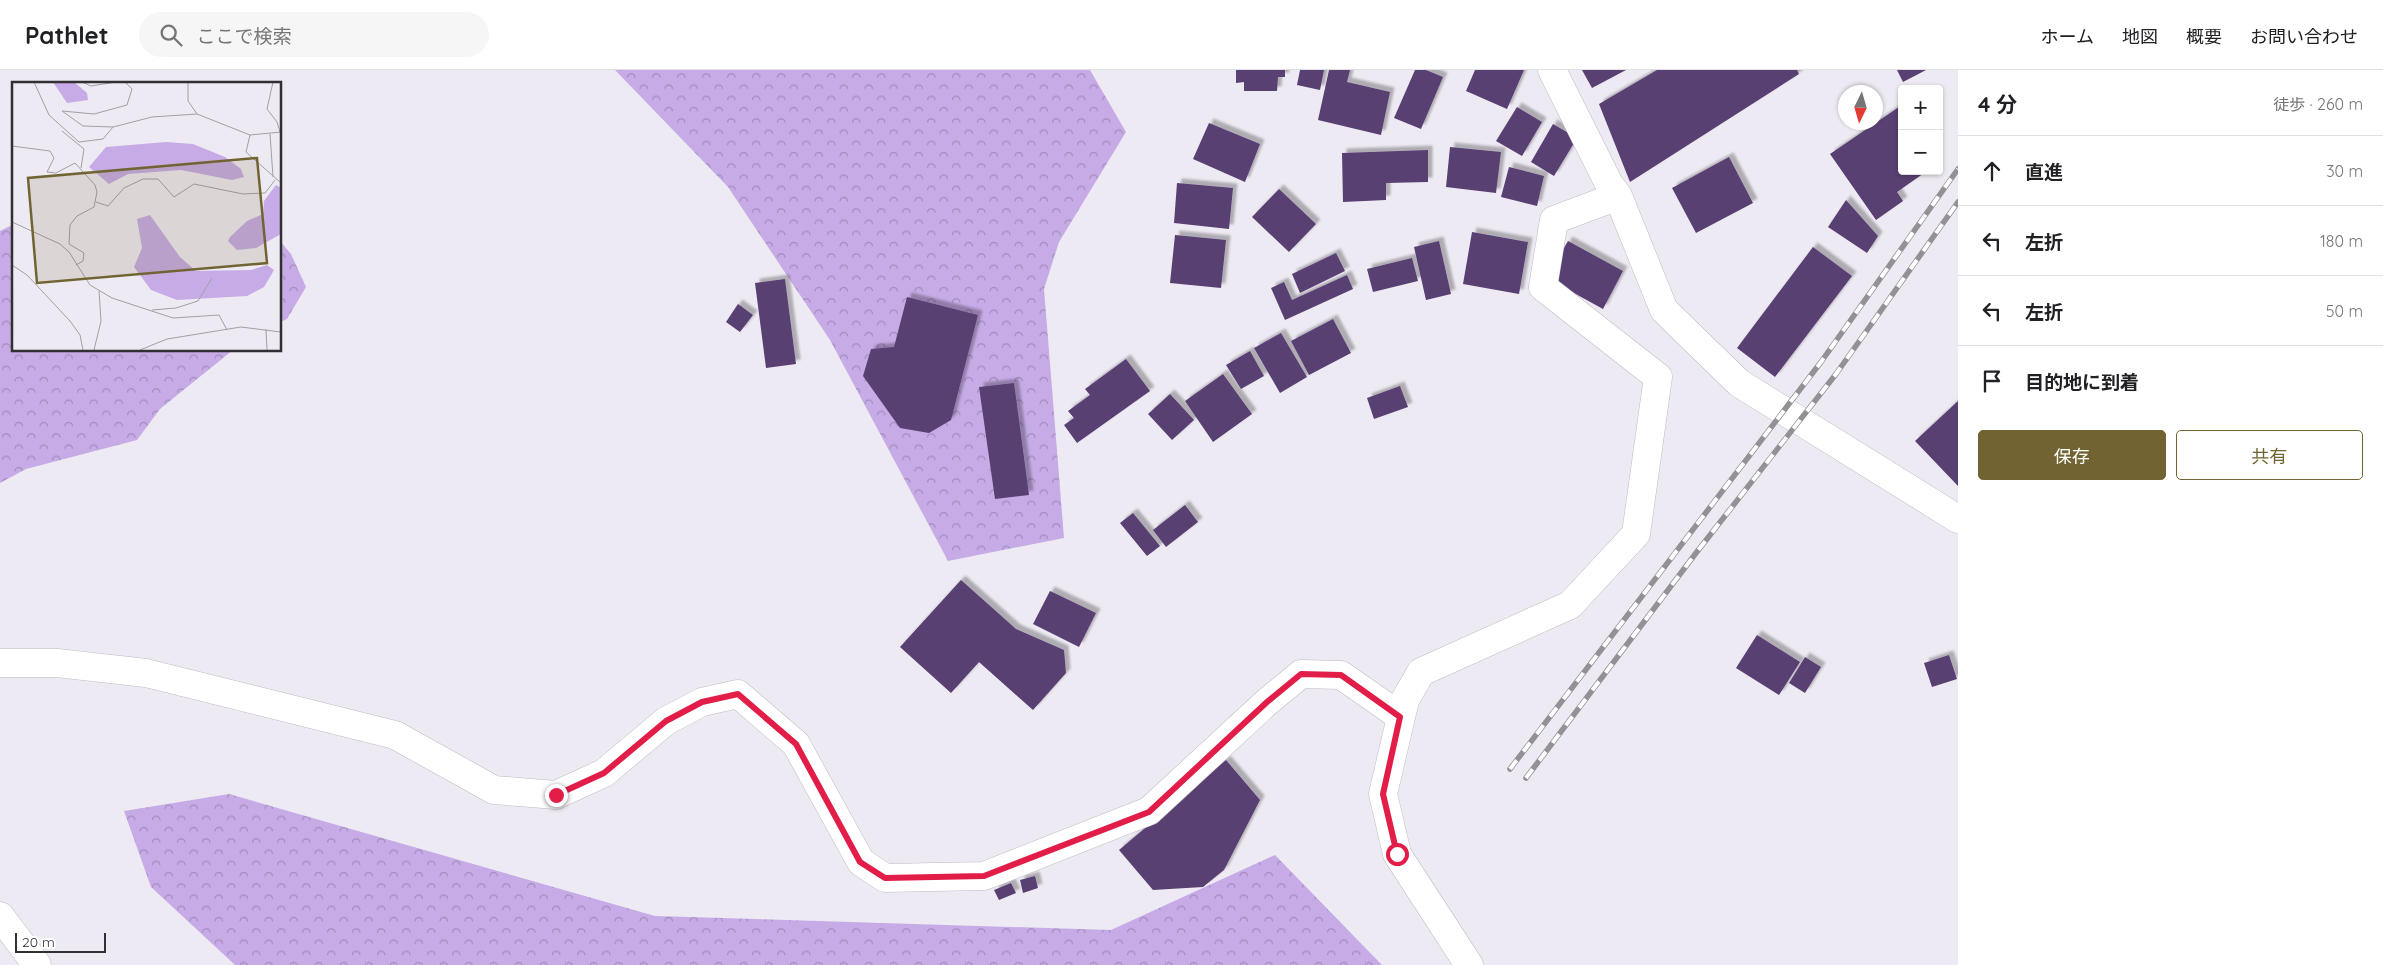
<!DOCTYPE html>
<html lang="ja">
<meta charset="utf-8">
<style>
:root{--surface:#fff;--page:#f6f6f6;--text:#202124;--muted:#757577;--line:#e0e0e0;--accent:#726432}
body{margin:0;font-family:Quicksand,"Noto Sans JP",sans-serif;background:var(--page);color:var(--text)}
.controls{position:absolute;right:15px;top:15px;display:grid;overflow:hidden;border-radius:5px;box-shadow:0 1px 4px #0004}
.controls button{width:45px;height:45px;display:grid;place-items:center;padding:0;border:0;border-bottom:1px solid var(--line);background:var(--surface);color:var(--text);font:25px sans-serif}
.compass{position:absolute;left:1838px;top:15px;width:45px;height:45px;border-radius:50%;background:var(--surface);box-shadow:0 1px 4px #0004;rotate:185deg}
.scale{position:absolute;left:15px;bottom:12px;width:91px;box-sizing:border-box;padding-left:5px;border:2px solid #312f33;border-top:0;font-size:14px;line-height:18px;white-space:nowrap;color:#312f33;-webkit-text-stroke:4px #fff;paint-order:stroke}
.stop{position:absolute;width:15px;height:15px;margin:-11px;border:4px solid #e11d48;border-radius:50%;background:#fff}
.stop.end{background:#e11d48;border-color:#fff;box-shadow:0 1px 5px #0008}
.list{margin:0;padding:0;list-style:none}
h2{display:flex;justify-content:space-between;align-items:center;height:65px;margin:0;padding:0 20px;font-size:21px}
h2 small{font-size:16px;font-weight:400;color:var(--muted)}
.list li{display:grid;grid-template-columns:32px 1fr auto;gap:15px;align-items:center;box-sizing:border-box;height:70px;padding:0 20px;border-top:1px solid var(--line)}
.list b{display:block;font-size:19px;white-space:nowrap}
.list em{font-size:16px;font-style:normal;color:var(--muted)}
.actions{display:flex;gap:10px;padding:15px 20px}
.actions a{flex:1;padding:11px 0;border:1px solid var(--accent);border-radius:5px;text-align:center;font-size:18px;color:var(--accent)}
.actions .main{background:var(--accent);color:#fff}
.icon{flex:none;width:28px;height:28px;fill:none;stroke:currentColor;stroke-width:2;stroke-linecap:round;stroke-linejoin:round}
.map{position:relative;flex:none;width:1958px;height:895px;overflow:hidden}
header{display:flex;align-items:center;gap:30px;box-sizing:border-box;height:70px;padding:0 25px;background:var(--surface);border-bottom:1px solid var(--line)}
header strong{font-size:24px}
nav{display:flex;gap:28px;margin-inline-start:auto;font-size:18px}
.search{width:350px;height:45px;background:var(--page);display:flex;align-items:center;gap:12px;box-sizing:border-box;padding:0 18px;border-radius:28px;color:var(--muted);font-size:19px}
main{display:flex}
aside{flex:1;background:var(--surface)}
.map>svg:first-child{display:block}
</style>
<header>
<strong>Pathlet</strong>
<div class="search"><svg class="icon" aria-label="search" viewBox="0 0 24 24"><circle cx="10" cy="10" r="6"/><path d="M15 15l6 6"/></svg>ここで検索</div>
<nav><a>ホーム</a><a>地図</a><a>概要</a><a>お問い合わせ</a></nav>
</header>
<main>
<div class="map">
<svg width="1958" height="895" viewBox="0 0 1958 895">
<defs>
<pattern id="forest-crowns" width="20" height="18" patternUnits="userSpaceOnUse" patternTransform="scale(1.25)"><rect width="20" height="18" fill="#c6abe6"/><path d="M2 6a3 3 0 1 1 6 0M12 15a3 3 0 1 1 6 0" fill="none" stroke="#a18cbb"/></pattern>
<filter id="shadow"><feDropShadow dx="4.5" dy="-4.5" stdDeviation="1" flood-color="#0004"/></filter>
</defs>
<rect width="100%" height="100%" fill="#eeeaf3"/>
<!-- forest -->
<path fill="url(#forest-crowns)" d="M615 0H1090L1126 62 1059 172 1044 219 1064 468 948 491 830 270 728 117Z
M14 154V280H233L160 339 137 370 26 399 0 413V161Z
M280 171 291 184 306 217 287 249 280 252Z
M229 724 655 846 1111 860 1275 785 1382 895H235L151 817 124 741Z"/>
<!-- building -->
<path fill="#583f72" filter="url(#shadow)" d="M1236 0H1285V7H1278L1277 21H1244V12L1236 13Z
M1300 0H1324L1320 20 1297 15Z
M1329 0H1350L1347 12 1390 22 1381 65 1318 50Z
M1415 0H1426L1443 7 1421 59 1394 48Z
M1475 0H1524L1507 39 1466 21Z
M1582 0H1626L1592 18Z
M1657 0H1797L1799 4 1630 112 1599 34Z
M1897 0H1926L1903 12Z
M1517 37 1542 52 1522 86 1496 71Z
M1899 37 1902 41V101H1927L1897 122 1903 131 1876 150 1830 84Z
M1209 53 1260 74 1245 112 1193 89Z
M1553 54 1577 68 1554 106 1531 92Z
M1450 77 1501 82 1496 123 1446 117Z
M1428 80V112L1386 113V130L1343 132 1342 83Z
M1729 87 1753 133 1696 163 1672 118Z
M1509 97 1544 106 1537 136 1501 127Z
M1177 113 1233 118 1229 159 1174 153Z
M1279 119 1316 154 1289 182 1252 147Z
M1846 130 1878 166 1867 183 1828 157Z
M1472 162 1528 172 1519 224 1463 214Z
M1175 165 1226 170 1221 218 1170 213Z
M1439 171 1451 224 1426 230 1414 177Z
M1568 171 1623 201 1603 239 1552 211 1557 190Z
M1813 177 1852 206 1775 307 1737 278Z
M1336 183 1345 201 1300 223 1292 204Z
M1412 188 1418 211 1373 222 1367 199Z
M1347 205 1353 219 1285 250 1271 218 1284 212 1292 230Z
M785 209 796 294 766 298 755 213Z
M907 227 978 245 951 350 929 363 900 358 863 306 871 279 894 277Z
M738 234 753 245 740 262 726 252Z
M1333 249 1351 283 1309 305 1291 271Z
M1281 263 1307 307 1280 323 1254 278Z
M1250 281 1264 306 1241 319 1226 295Z
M1126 289 1150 321 1077 373 1064 355 1074 348 1068 341 1090 325 1085 319Z
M1223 304 1252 344 1213 372 1185 331Z
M1014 313 1029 425 995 429 979 317Z
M1400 316 1408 337 1374 349 1367 328Z
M1170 324 1194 350 1172 370 1148 344Z
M1958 331V416L1915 371Z
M1185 435 1198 452 1166 477 1153 460Z
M1133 443 1160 476 1147 486 1120 453Z
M961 510 1016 559 1064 580 1066 603 1033 640 979 592 951 623 900 577Z
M1050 521 1096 543 1079 577 1033 554Z
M1757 565 1800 592 1779 625 1736 598Z
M1949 585 1957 609 1932 617 1924 593Z
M1805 587 1821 597 1805 623 1789 613Z
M1226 690 1260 730 1224 800 1203 817 1153 820 1119 780Z
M1035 806 1038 818 1023 823 1020 810Z
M1011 813 1016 823 999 830 994 820Z"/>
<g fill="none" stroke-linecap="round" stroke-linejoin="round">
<defs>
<path id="minor" d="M1552 0 1609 114 1618 126 1664 240 1739 313 1958 449
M0 593H57L146 603 395 665 494 720 556 725 604 703 666 651 702 632 738 624 796 674 861 792 885 808 984 806 1149 741 1267 632 1301 604 1341 605 1401 647
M0 846 37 895
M1469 895 1397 784 1383 724 1405 630 1421 602 1570 535 1636 464 1658 307 1543 217 1554 150 1618 126"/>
</defs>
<!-- minor casing -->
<use href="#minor" stroke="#bfbbc4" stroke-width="29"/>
<!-- minor -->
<use href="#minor" stroke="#fff" stroke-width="28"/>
<defs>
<path id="rail" d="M1510 699 1821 292 1958 99
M1526 708 1696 483 1836 304 1958 132"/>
</defs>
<!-- rail casing -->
<use href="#rail" stroke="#939096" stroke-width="5.5"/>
<!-- rail -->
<use href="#rail" stroke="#fff" stroke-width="4" stroke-dasharray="11" stroke-linecap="butt"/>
</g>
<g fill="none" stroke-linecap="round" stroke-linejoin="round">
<!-- route -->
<path stroke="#e11d48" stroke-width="6" d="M556 725 604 703 666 651 702 632 738 624 796 674 860 792 885 808 984 806 1149 742 1267 632 1301 604 1341 605 1400 647 1383 724 1397 784"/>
</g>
<!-- overview -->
<g transform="translate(12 12)">
<rect width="269" height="269" fill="#eeeaf3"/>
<path d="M41 0H62L75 11 76 18 55 21ZM154 60 181 62 213 75 229 87 232 95 220 98 169 88 116 92 97 102 77 85 94 65ZM264 103 269 106V152L244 166 225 168 216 159 218 155 235 139 251 132 252 119ZM138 133 168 175 184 189 239 188 255 183 262 188 252 205 235 214 165 218 139 208 122 185 130 166 125 137Z" fill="#c6abe6"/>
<path fill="none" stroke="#a29fa6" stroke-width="1" d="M22 0 37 33 67 60 91 57 101 45M70 0 79 4 104 0M113 0 120 7 115 23 82 32 50 29 71 44 101 45 140 35 185 32 238 53 269 50M176 0V19L185 32M261 0 255 27 265 40 268 50M50 49 72 67 69 86M258 52 261 95M238 53 234 70 269 101M0 64 38 69 42 76 35 90 44 91 63 81 83 103 85 110 82 125 65 134 58 143 57 162 72 171 71 179 64 183M84 120 96 124 112 106 131 97H146L162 115 182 102 231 112 253 111 263 98M0 140 48 162 57 170 78 203 100 216 161 236 207 233 215 248M0 183 15 193 58 239 68 253 71 268M140 228 164 226 186 219 200 196M254 247 255 268M82 268 89 239 87 209M128 268 155 257 229 245 269 250"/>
<path fill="#726432" fill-opacity="0.15" stroke="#726432" stroke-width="2.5" d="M245 76 255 181 25 201 16 96Z"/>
<rect width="269" height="269" fill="none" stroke="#312f33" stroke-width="2.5"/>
</g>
</svg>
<div class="controls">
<button>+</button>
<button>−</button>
</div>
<svg class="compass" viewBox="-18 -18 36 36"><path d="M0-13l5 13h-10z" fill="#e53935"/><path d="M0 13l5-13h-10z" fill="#757577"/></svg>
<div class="scale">20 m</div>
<div class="stop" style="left:1397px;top:784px"></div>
<div class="stop end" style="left:556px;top:725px"></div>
</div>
<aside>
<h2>4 分<small>徒歩 · 260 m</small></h2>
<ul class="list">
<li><svg class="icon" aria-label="ahead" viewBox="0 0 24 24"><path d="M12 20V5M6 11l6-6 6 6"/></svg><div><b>直進</b></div><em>30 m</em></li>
<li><svg class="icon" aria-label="left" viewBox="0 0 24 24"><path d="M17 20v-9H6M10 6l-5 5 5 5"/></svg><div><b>左折</b></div><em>180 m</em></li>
<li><svg class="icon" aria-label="left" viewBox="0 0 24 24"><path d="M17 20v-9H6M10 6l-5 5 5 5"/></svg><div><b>左折</b></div><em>50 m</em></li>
<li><svg class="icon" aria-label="arrive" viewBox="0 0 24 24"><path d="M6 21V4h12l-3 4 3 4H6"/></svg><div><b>目的地に到着</b></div></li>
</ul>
<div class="actions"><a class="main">保存</a><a>共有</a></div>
</aside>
</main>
